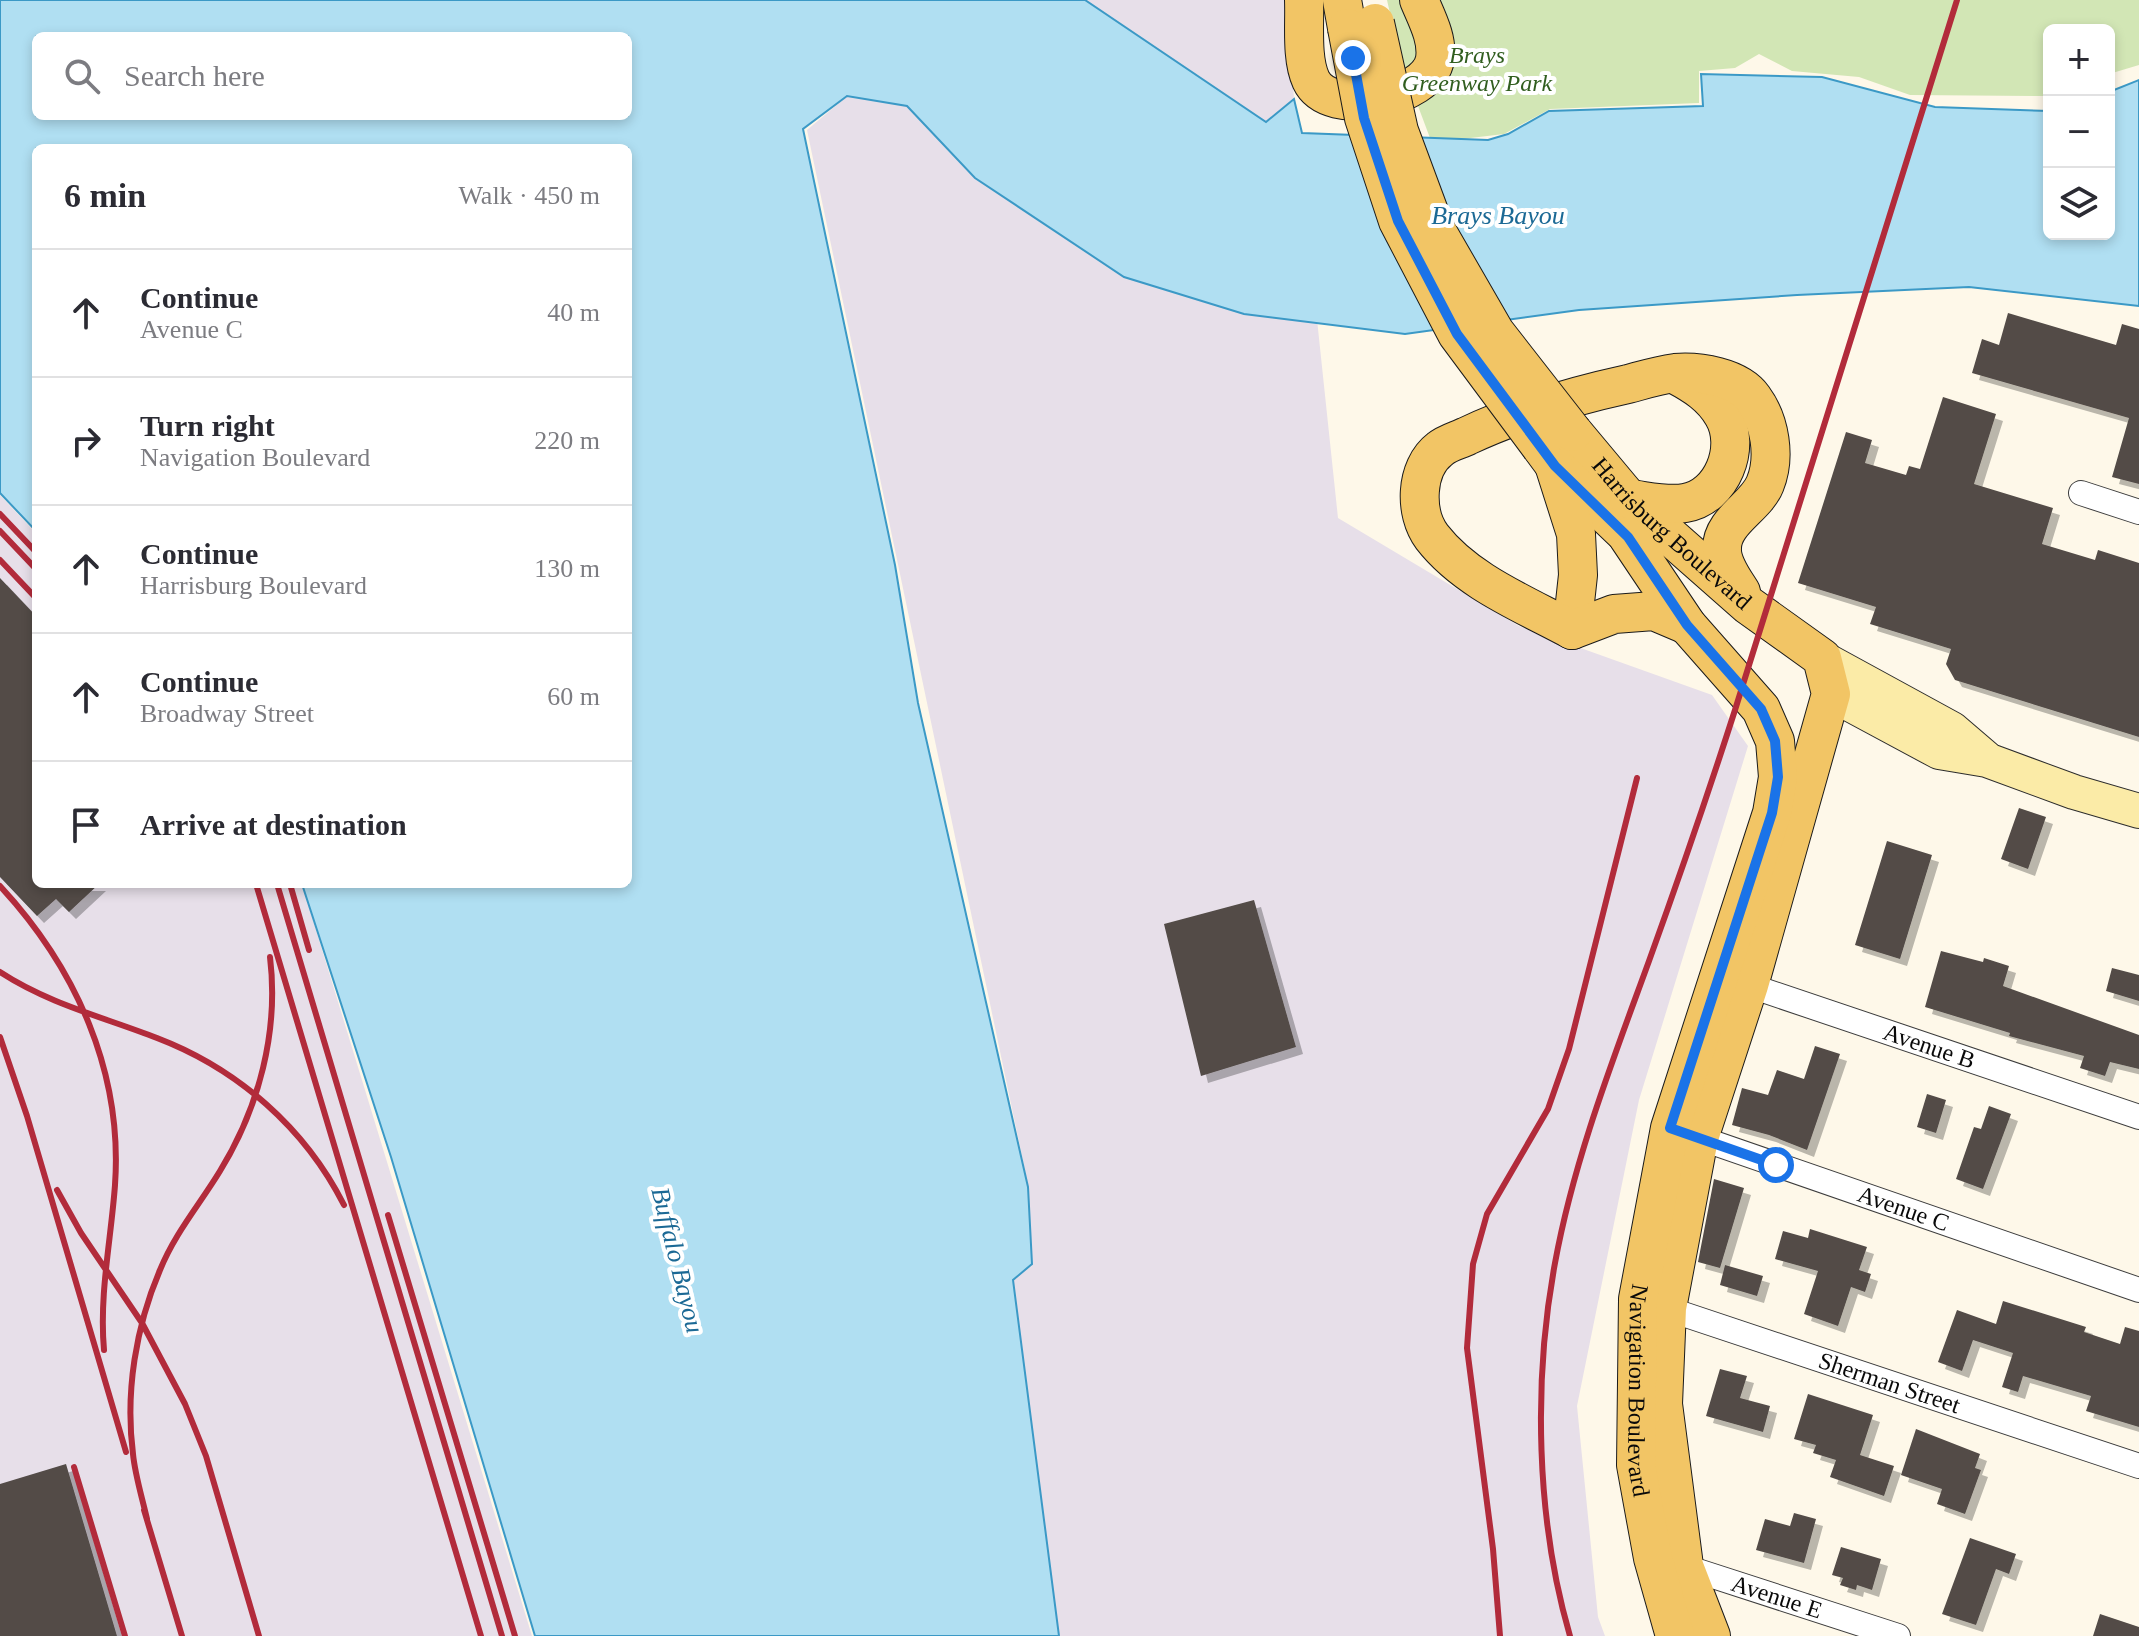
<!DOCTYPE html>
<meta charset="utf-8">
<style>
:root{--surface:#fff;--page:#f2f2f3;--text:#2b2b33;--muted:#7c7c81;--line:#e1e1e2}
body{margin:0;font-family:"Times New Roman",serif;background:var(--page);color:var(--text)}
.controls{position:absolute;right:24px;top:24px;display:grid;overflow:hidden;border-radius:12px;box-shadow:0 4px 12px #0003}
.controls button{width:72px;height:72px;display:grid;place-items:center;padding:0;border:0;border-bottom:2px solid var(--line);background:var(--surface);color:var(--text);font:40px sans-serif}
.stop{position:absolute;width:24px;height:24px;margin:-18px;border:6px solid #1a73e8;border-radius:50%;background:#fff}
.stop.end{background:#1a73e8;border-color:#fff;box-shadow:0 2px 8px #0008}
.list{margin:0;padding:0;list-style:none}
h2{display:flex;justify-content:space-between;align-items:center;height:104px;margin:0;padding:0 32px;font-size:34px}
h2 small{font-size:26px;font-weight:400;color:var(--muted)}
.list li{display:grid;grid-template-columns:52px 1fr auto;gap:24px;align-items:center;box-sizing:border-box;height:128px;padding:0 32px;border-top:2px solid var(--line)}
.list b{display:block;font-size:30px;white-space:nowrap}
.list p{margin:0;font-size:26px;white-space:nowrap;color:var(--muted)}
.list em{font-size:26px;font-style:normal;color:var(--muted)}
.icon{flex:none;width:44px;height:44px;fill:none;stroke:currentColor;stroke-width:2;stroke-linecap:round;stroke-linejoin:round}
.map{position:relative;flex:none;width:2139px;height:1636px;overflow:hidden}
.search{position:absolute;background:var(--surface);box-shadow:0 4px 12px #0003;left:32px;top:32px;width:600px;height:88px;display:flex;align-items:center;gap:20px;box-sizing:border-box;padding:0 28px;border-radius:12px;color:var(--muted);font-size:30px}
.panel{position:absolute;background:var(--surface);box-shadow:0 4px 12px #0003;left:32px;top:144px;width:600px;height:744px;border-radius:12px}
.map>svg:first-child{display:block}
</style>
<div class="map">
<svg width="2139" height="1636" viewBox="0 0 2139 1636">
<defs>
<filter id="shadow"><feDropShadow dx="7" dy="7" stdDeviation="0" flood-color="#0004"/></filter>
</defs>
<rect width="100%" height="100%" fill="#fef8e9"/>
<!-- industrial -->
<path fill="#e7dfe9" d="M1085 0H1288L1294 99 1266 122Z
M846 97 913 98 1316 310 1338 518 1519 626 1712 695 1748 746 1639 1100 1577 1406 1598 1617 1605 1636H1054L1025 1440 1012 1275 1032 1266 1028 1185 807 130Z
M0 495 36 533V884H302L532 1636H0Z"/>
<!-- green -->
<path fill="#d2e6b5" d="M1387 0H2139V65L2109 74V30H2049V96L1910 95 1859 77 1792 71 1759 54 1735 68 1699 71V103L1550 109 1504 134 1462 139 1430 138 1400 58Z"/>
<!-- water -->
<path fill="#b0dff2" stroke="#3b99c6" stroke-width="2" fill-rule="evenodd" d="M0 0H1085L1266 122 1294 99 1302 133 1488 140 1508 134 1549 111 1703 106 1701 74 1822 77 1935 107 2049 111V234H2109V92L2139 80V306L1969 287 1797 295 1579 310 1405 334 1244 314 1124 277 975 178 907 106 847 96 803 129 895 565 918 703 1028 1187 1032 1264 1013 1280 1059 1636H535L391 1157 302 884H628V148H36V531L0 493ZM36 36H628V116H36Z"/>
<!-- building -->
<path fill="#524b47" filter="url(#shadow)" d="M2008 313 2116 345 2122 324 2139 329V484L2112 477 2129 418 1972 373 1982 339 1999 345Z
M1943 397 1996 414 1974 484 2053 508 2042 544 2095 560 2098 550 2139 563V737L1955 680 1946 664 1951 649 1870 624 1876 607 1798 583 1846 432 1872 440 1865 463 1906 475 1909 466 1920 469Z
M0 578 36 616V884H99L69 912 56 899 37 916 0 877Z
M2019 808 2046 817 2028 869 2001 859Z
M1887 841 1932 855 1900 959 1855 945Z
M1254 900 1296 1047 1201 1076 1164 924Z
M1941 951 1983 962 1984 958 2009 966 2003 986 2139 1035V1069L2110 1062 2105 1076 2080 1068 2084 1056 2009 1036 2010 1033 1925 1007Z
M2112 968 2139 975V1001L2106 991Z
M1815 1046 1840 1054 1807 1150 1769 1135 1732 1125 1742 1088 1768 1095 1777 1070 1804 1079Z
M1927 1094 1946 1100 1936 1133 1917 1127Z
M1989 1106 2011 1114 1983 1189 1956 1179 1974 1127 1981 1129Z
M1714 1179 1744 1188 1720 1268 1698 1262Z
M1810 1229 1867 1247 1859 1270 1871 1274 1865 1292 1851 1287 1838 1326 1804 1314 1818 1271 1775 1259 1783 1231 1808 1238Z
M1725 1265 1763 1276 1757 1296 1720 1285Z
M2003 1301 2086 1327 2084 1332 2120 1344 2125 1327 2139 1331V1427L2086 1411 2091 1396 2023 1376 2018 1392 2002 1387 2013 1353 1973 1340 1962 1371 1938 1362 1957 1310 1996 1324Z
M1720 1369 1747 1376 1740 1398 1770 1406 1763 1432 1706 1416Z
M1808 1394 1873 1415 1860 1455 1894 1466 1884 1496 1830 1477 1836 1460 1813 1453 1816 1445 1794 1439Z
M1916 1429 1980 1454 1975 1468 1981 1470 1965 1514 1937 1504 1942 1489 1901 1475Z
M66 1464 117 1636H0V1484Z
M1794 1513 1816 1519 1804 1563 1756 1550 1765 1519 1790 1526Z
M1970 1538 2016 1554 2009 1574 1996 1569 1976 1625 1942 1614Z
M1841 1547 1881 1559 1872 1590 1857 1585 1856 1590 1840 1585 1843 1578 1832 1575Z
M2100 1614 2139 1627V1636H2093Z"/>
<g fill="none" stroke-linecap="round" stroke-linejoin="round">
<defs>
<g id="minor">
<path d="M2081 493 2139 512"/>
<path id="s1" d="M1736 981 2139 1117"/>
<path id="s2" d="M1688 1134 2139 1290"/>
<path id="s3" d="M1656 1305 2139 1466"/>
<path id="s4" d="M1676 1564 1898 1636"/>
</g>
<path id="secondary" d="M1822 658 1952 729 1987 759
M1831 694 1939 752 1987 760 2074 792 2139 811"/>
<g id="primary">
<path d="M1304 0C1305 24 1301 58 1311 80 1329 119 1429 99 1435 59 1438 39 1427 19 1419 0"/>
<path d="M1342 0 1347 28"/>
<path id="s5" d="M1573 432 1629 499 1647 516 1748 605 1822 658 1831 694 1749 985 1699 1138 1667 1308 1663 1404 1684 1566 1711 1636"/>
<path d="M1541 447 1555 466 1645 552"/>
<path d="M1555 468 1576 534 1578 575 1572 630"/>
<path d="M1629 499C1647 501 1667 506 1685 503 1722 497 1742 447 1723 415 1712 396 1695 385 1676 375"/>
<path id="s6" d="M1628 537 1687 625 1761 709 1775 741 1778 777 1772 813 1670 1128 1638 1299 1636 1465 1653 1558 1675 1636"/>
<path d="M1687 625 1654 611 1614 614 1572 630C1524 604 1466 581 1432 537 1414 513 1415 468 1440 449 1447 443 1459 440 1467 436 1518 412 1573 396 1628 384 1643 380 1659 375 1675 373 1699 371 1738 377 1753 398 1770 421 1776 457 1765 484 1756 507 1722 521 1722 548 1721 564 1733 579 1741 592"/>
</g>
</defs>
<!-- minor casing -->
<use href="#minor" stroke="#3d3d3d" stroke-width="26"/>
<!-- secondary casing -->
<use href="#secondary" stroke="#2c2c2c" stroke-width="36"/>
<!-- primary casing -->
<use href="#primary" stroke="#1b1b1b" stroke-width="40"/>
<!-- minor -->
<use href="#minor" stroke="#fff" stroke-width="24"/>
<!-- secondary -->
<use href="#secondary" stroke="#fbeba7" stroke-width="34"/>
<!-- primary -->
<use href="#primary" stroke="#f2c565" stroke-width="38"/>
<!-- rail -->
<path stroke="#b22b3b" stroke-width="6" d="M0 514 36 552
M0 531 36 569
M0 560 36 598
M256 884 481 1636
M277 884 502 1636
M290 884 309 950
M0 886C76 968 123 1072 115 1185 111 1240 99 1295 104 1350
M0 972C49 1004 103 1017 157 1038 238 1069 305 1128 344 1205
M0 1037 27 1116 126 1452
M57 1190 81 1233 142 1323 185 1404 206 1456 259 1636
M388 1215 515 1636
M74 1467 125 1636
M144 1510 182 1636
M147 1519C142 1497 135 1475 133 1454 125 1392 136 1326 160 1270 175 1233 200 1204 220 1171 259 1108 279 1031 270 957
M1500 1636 1493 1549 1467 1348 1473 1264 1487 1214 1548 1109 1569 1049 1637 778
M1570 1636C1536 1520 1533 1381 1555 1263 1574 1159 1613 1060 1649 961 1679 878 1708 794 1735 710 1810 474 1883 237 1957 0"/>
<defs>
<path id="primary-bridge" d="M1375 23 1399 131 1435 228 1495 332 1573 432
M1347 28 1364 118 1398 221 1457 334 1541 447"/>
</defs>
<!-- primary-bridge casing -->
<use href="#primary-bridge" stroke="#1b1b1b" stroke-width="40" stroke-linecap="butt"/>
<!-- primary-bridge -->
<use href="#primary-bridge" stroke="#f2c565" stroke-width="38"/>
</g>
<g fill="none" stroke-linecap="round" stroke-linejoin="round">
<!-- route -->
<path stroke="#1a73e8" stroke-width="10" d="M1353 58 1364 118 1398 221 1457 334 1555 466 1628 537 1687 625 1761 709 1775 741 1778 777 1772 813 1670 1128 1776 1165"/>
</g>
<g text-anchor="middle" stroke-width="8" stroke-linejoin="round" paint-order="stroke">
<!-- park labels -->
<g font-size="24" font-style="italic" fill="#315e1f" stroke="#fff">
<text x="1477" y="63">Brays<tspan x="1477" dy="28">Greenway Park</tspan></text>
</g>
<!-- street labels -->
<g font-size="24" fill="#0a0a0a" stroke="#fff">
<text dy="8" stroke="none"><textPath href="#s5" startOffset="142">Harrisburg Boulevard</textPath></text>
<text dy="8" stroke="none"><textPath href="#s1" startOffset="204">Avenue B</textPath></text>
<text dy="8" stroke="none"><textPath href="#s2" startOffset="228">Avenue C</textPath></text>
<text dy="8" stroke="none"><textPath href="#s3" startOffset="246">Sherman Street</textPath></text>
<text dy="8" stroke="none"><textPath href="#s6" startOffset="922">Navigation Boulevard</textPath></text>
<text dy="8" stroke="none"><textPath href="#s4" startOffset="106">Avenue E</textPath></text>
</g>
<!-- water labels -->
<g font-size="26" font-style="italic" fill="#1b6995" stroke="#fff">
<text x="1498" y="224">Brays Bayou</text>
<text transform="translate(678 1260) rotate(76)" y="9">Buffalo Bayou</text>
</g>
</g>
</svg>
<div class="controls">
<button>+</button>
<button>−</button>
<button><svg class="icon" aria-label="layers" viewBox="0 0 24 24"><path d="M12 4l9 5-9 5-9-5zM3 14l9 5 9-5"/></svg></button>
</div>
<div class="stop" style="left:1776px;top:1165px"></div>
<div class="stop end" style="left:1353px;top:58px"></div>
<div class="search"><svg class="icon" aria-label="search" viewBox="0 0 24 24"><circle cx="10" cy="10" r="6"/><path d="M15 15l6 6"/></svg>Search here</div>
<section class="panel">
<h2>6 min<small>Walk · 450 m</small></h2>
<ul class="list">
<li><svg class="icon" aria-label="ahead" viewBox="0 0 24 24"><path d="M12 20V5M6 11l6-6 6 6"/></svg><div><b>Continue</b><p>Avenue C</p></div><em>40 m</em></li>
<li><svg class="icon" aria-label="right" viewBox="0 0 24 24"><path d="M7 20v-9h11M14 6l5 5-5 5"/></svg><div><b>Turn right</b><p>Navigation Boulevard</p></div><em>220 m</em></li>
<li><svg class="icon" aria-label="ahead" viewBox="0 0 24 24"><path d="M12 20V5M6 11l6-6 6 6"/></svg><div><b>Continue</b><p>Harrisburg Boulevard</p></div><em>130 m</em></li>
<li><svg class="icon" aria-label="ahead" viewBox="0 0 24 24"><path d="M12 20V5M6 11l6-6 6 6"/></svg><div><b>Continue</b><p>Broadway Street</p></div><em>60 m</em></li>
<li><svg class="icon" aria-label="arrive" viewBox="0 0 24 24"><path d="M6 21V4h12l-3 4 3 4H6"/></svg><div><b>Arrive at destination</b></div></li>
</ul>
</section>
</div>
